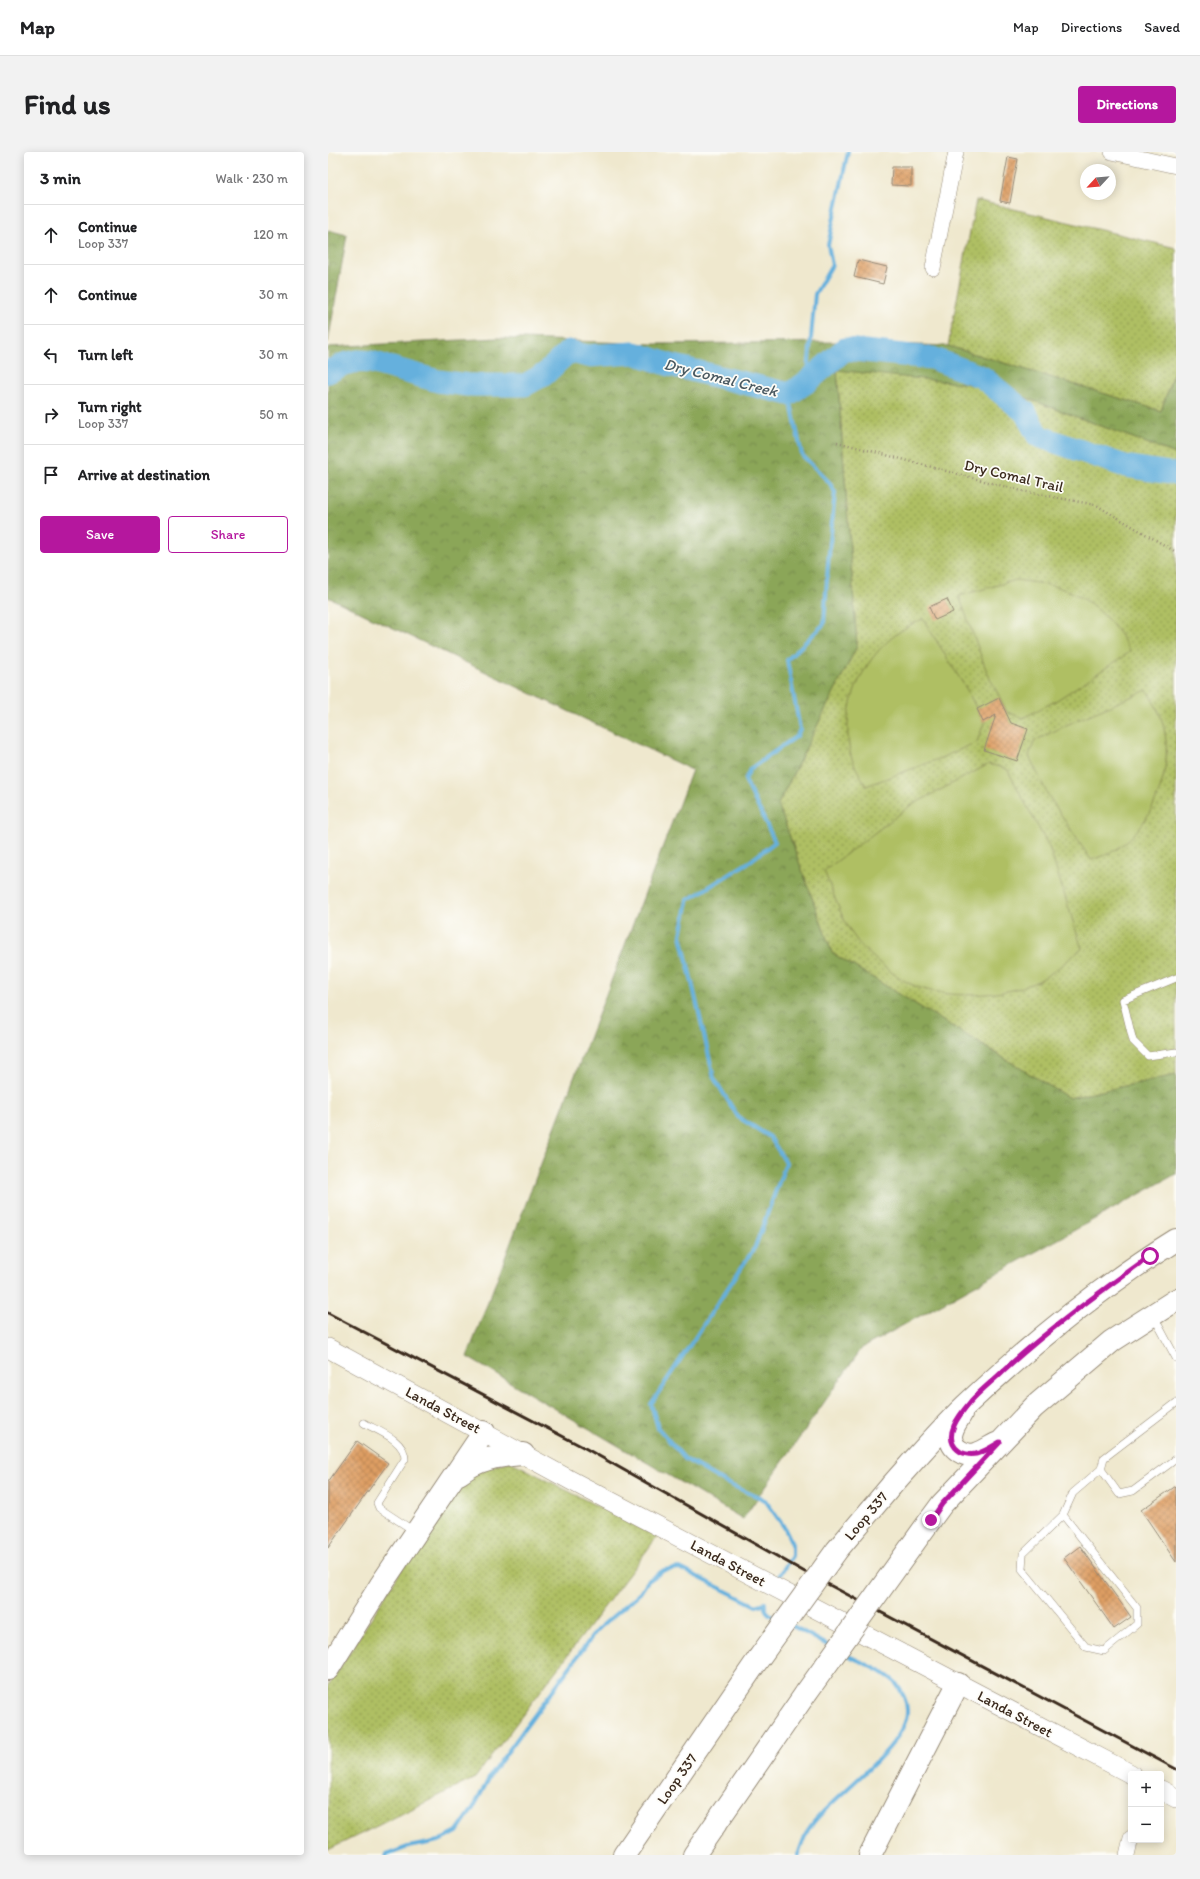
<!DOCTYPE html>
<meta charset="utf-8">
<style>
:root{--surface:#fff;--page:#f2f2f2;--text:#202124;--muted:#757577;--line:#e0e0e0;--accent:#b5179e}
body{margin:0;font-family:Itim,sans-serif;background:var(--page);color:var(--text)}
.controls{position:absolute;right:12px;bottom:12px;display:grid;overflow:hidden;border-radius:4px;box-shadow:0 2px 10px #0003}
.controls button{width:36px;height:36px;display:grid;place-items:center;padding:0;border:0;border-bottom:1px solid var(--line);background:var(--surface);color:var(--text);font:20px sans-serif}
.compass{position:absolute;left:752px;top:12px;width:36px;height:36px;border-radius:50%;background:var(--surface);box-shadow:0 2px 10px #0003;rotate:244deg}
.stop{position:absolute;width:12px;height:12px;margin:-9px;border:3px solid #b5179e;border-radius:50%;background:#fff}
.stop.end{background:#b5179e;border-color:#fff;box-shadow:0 1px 4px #0008}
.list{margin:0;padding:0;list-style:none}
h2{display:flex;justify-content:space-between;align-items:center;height:52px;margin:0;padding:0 16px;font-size:17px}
h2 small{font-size:13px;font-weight:400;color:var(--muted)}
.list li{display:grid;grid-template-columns:26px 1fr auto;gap:12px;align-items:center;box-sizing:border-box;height:60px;padding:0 16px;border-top:1px solid var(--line)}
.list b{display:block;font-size:15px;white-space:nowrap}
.list p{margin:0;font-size:13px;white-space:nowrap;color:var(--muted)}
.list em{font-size:13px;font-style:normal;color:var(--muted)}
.actions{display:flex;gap:8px;padding:12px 16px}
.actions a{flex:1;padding:9px 0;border:1px solid var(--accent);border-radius:4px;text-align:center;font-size:14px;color:var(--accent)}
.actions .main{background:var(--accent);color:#fff}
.icon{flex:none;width:22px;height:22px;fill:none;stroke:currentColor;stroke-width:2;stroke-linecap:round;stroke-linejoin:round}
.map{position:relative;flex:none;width:848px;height:1703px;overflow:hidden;border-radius:4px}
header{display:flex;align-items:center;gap:24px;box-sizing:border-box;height:56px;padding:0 20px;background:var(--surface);border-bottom:1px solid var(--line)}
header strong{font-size:19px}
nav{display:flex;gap:22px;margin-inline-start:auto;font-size:14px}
.intro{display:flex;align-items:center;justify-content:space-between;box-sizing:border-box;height:96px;padding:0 24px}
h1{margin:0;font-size:28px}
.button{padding:10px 18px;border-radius:4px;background:var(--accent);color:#fff;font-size:14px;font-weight:700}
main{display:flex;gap:24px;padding:0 24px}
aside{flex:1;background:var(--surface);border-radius:4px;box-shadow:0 2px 10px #0003}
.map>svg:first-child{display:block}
</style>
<header>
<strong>Map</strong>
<nav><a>Map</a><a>Directions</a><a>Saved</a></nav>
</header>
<div class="intro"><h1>Find us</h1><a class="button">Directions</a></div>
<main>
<aside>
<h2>3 min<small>Walk · 230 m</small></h2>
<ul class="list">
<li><svg class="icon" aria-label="ahead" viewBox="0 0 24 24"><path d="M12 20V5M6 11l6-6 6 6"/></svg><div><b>Continue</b><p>Loop 337</p></div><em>120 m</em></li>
<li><svg class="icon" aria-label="ahead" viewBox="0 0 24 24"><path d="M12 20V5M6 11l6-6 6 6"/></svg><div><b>Continue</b></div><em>30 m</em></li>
<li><svg class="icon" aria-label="left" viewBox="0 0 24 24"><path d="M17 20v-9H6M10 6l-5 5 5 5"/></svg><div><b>Turn left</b></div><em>30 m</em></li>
<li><svg class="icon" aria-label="right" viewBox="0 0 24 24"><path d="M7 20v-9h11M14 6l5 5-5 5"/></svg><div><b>Turn right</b><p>Loop 337</p></div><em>50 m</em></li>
<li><svg class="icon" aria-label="arrive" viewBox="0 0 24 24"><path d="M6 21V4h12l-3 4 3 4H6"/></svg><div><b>Arrive at destination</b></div></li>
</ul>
<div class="actions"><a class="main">Save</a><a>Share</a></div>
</aside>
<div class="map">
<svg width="848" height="1703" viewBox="0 0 848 1703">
<defs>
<pattern id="grass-dots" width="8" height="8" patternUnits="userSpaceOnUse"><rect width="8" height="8" fill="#afbf63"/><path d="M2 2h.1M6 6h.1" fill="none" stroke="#909b51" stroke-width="1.8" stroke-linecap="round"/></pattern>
<pattern id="forest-crowns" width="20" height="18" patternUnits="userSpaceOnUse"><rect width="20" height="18" fill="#8ba659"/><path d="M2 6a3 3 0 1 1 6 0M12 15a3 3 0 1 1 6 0" fill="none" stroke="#738749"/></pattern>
<pattern id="building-cross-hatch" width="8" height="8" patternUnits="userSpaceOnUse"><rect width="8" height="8" fill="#de9e63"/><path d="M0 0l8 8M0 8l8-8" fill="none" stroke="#b58151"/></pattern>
</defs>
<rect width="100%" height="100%" fill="#fdfcf7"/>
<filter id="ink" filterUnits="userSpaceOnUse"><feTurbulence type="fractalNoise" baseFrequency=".025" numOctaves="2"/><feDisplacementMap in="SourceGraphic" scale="8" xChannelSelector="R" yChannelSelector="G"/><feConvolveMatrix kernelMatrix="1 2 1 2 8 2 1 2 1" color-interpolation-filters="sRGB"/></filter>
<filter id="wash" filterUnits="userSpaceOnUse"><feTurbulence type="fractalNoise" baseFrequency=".012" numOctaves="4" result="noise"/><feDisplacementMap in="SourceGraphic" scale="16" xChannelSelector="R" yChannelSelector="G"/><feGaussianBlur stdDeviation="0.9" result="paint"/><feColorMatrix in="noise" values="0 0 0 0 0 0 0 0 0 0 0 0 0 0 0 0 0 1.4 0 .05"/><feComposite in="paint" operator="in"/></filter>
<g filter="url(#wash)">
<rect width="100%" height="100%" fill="#efe8ce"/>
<!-- grass -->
<path fill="url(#grass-dots)" stroke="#757440" d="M648 48 848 96V213L833 259 620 194Z
M509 217 669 235 848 302V923L741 946 504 801 450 652 529 494Z
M182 1309 329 1385 147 1626 0 1698V1535L122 1340 146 1319Z"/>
<!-- forest -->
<path fill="url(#forest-crowns)" stroke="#63683c" d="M0 78 19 83 0 190Z
M170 186 325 192 507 190 620 194 833 259 848 214V302L669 235 509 218 529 494 450 652 504 801 741 946 848 923V1022L534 1196 415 1367 139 1205 364 618 0 445V195Z"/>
<!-- pitch -->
<path fill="#afbf63" stroke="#757440" d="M688 428C700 430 713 431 725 434 759 442 787 469 802 500L729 548 695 566 679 560 659 520 631 444Z
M595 467 639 538 656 571 649 590 613 606 538 634C533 624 526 614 523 604 509 547 543 488 595 467Z
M819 538C824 548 831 558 834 569 848 613 827 671 789 697 781 702 771 705 763 708L720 643 701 604 706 589 747 569Z
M661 612 679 617 721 695 754 797C740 807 727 820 712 828 680 845 621 848 587 834 568 826 544 806 530 790 514 770 506 742 496 719L582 654Z"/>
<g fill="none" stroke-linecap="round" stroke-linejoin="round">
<!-- stream -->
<path stroke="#65b0dd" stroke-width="4" d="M479 230 487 142 504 113 500 93 520 0
M451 1424 464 1404V1392L456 1375 437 1348 398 1331 357 1307 330 1276 323 1252 427 1095 458 1011 442 985 410 965 386 926 353 783 360 748 421 710 447 690 417 628 422 617 469 584 472 577 459 508 496 472 500 412 507 340 501 330 474 303 461 242
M463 1473 503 1495
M58 1703 80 1695 111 1689 129 1680 144 1658 164 1621 269 1478 312 1441 320 1429 336 1418 352 1416 428 1454 437 1451C436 1461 443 1463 451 1468
M470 1703C473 1695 476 1685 480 1678 501 1645 581 1595 579 1558 579 1548 573 1538 567 1530 555 1518 529 1508 514 1501"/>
<!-- river -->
<path stroke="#65b0dd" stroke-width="23" d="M0 220 16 212 30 209 43 210 110 229 140 233H197L217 222 241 199 259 204 306 201 342 213 461 242 479 230 517 197 604 206 654 225 697 260 710 284 797 314 848 322"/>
</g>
<g id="blocks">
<!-- building -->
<path fill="url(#building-cross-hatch)" d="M680 5 690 7 682 51 672 49Z
M564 15H583V34L563 33Z
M530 108 559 115 555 132 526 125Z
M619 447 625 460 607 468 601 455Z
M671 546 683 571 700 577 689 609 656 598 668 563 655 570 649 557Z
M29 1289 60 1311 0 1396V1330Z
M848 1334V1410L813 1358Z
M752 1394 803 1465 786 1477 736 1406Z"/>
</g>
</g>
<g filter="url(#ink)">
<use href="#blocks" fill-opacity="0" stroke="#958976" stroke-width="1"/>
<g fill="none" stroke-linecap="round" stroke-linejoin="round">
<defs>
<path id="service" d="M848 826 795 848 805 889 820 904 848 900
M826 1165 848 1206
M848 1251 776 1306 773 1317 791 1342 805 1339 848 1307
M36 1271C50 1279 77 1288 77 1307L49 1351 51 1356 86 1379
M735 1363 809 1456V1472L776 1499 758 1495 694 1417 695 1402 735 1363 745 1341 773 1317"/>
<path id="minor" d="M784 0 848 14
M605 116 628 0
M799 1703 803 1686"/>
<path id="tertiary" d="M0 1196 244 1329 803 1622
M833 1638 848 1646"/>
<path id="primary" d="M633 1262C629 1269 623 1276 623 1285 623 1297 637 1305 648 1302 655 1300 662 1295 668 1292
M131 1322C151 1306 170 1304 195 1302
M563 1334C587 1307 611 1279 637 1254 702 1193 772 1135 848 1088
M603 1367 614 1352 706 1255 784 1189 848 1148
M0 1517 52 1434 156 1280
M296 1703 431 1506
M366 1703 478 1541
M542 1703 630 1532"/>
</defs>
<!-- service casing -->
<use href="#service" stroke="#958976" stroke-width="8"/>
<!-- minor casing -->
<use href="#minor" stroke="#958976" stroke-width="16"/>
<!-- tertiary casing -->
<use href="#tertiary" stroke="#958976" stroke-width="20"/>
<!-- primary casing -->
<use href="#primary" stroke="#958976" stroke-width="24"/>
<!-- path -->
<path stroke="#958976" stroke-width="2.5" stroke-dasharray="1 3" stroke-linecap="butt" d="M509 290 694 339 768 353 848 400"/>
<!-- service -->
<use href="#service" stroke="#fff" stroke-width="7"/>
<!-- minor -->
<use href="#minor" stroke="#fff" stroke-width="15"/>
<!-- tertiary -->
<use href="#tertiary" stroke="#fff" stroke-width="19"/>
<!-- primary -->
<use href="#primary" stroke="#fff" stroke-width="22"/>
<!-- rail -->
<path stroke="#3b2a1e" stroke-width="3" d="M0 1161 255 1295 475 1419 848 1617"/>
<defs>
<path id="primary-bridge" d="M431 1506 509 1398 563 1334
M478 1541 603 1367"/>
</defs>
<!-- primary-bridge casing -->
<use href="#primary-bridge" stroke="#958976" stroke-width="24" stroke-linecap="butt"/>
<!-- primary-bridge -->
<use href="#primary-bridge" stroke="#fff" stroke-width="22"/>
</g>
</g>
<g fill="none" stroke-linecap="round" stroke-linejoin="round" filter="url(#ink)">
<!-- route -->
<path stroke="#b5179e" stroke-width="5" d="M603 1368 614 1352 672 1290C665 1294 656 1300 648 1302 642 1303 634 1302 630 1298 613 1284 633 1261 643 1249 653 1238 666 1228 676 1218 722 1176 772 1140 822 1104"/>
</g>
<g text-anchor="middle" stroke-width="3.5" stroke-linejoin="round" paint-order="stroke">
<!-- street labels -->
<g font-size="15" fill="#3b2a1e" stroke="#fdfcf7">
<text transform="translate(686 324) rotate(13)" y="5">Dry Comal Trail</text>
<text transform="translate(115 1258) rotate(28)" y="5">Landa Street</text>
<text transform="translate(538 1364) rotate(-50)" y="5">Loop 337</text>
<text transform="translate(400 1411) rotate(28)" y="5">Landa Street</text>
<text transform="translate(687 1562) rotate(28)" y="5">Landa Street</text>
<text transform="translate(349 1627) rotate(-55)" y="5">Loop 337</text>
</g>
<!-- water labels -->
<g font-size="16" font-style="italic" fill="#4a5961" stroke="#fdfcf7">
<text transform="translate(393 225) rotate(14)" y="6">Dry Comal Creek</text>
</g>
</g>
</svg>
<div class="controls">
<button>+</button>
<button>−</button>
</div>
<svg class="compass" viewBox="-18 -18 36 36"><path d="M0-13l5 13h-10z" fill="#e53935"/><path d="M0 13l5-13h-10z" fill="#757577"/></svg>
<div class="stop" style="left:822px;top:1104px"></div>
<div class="stop end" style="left:603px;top:1368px"></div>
</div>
</main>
